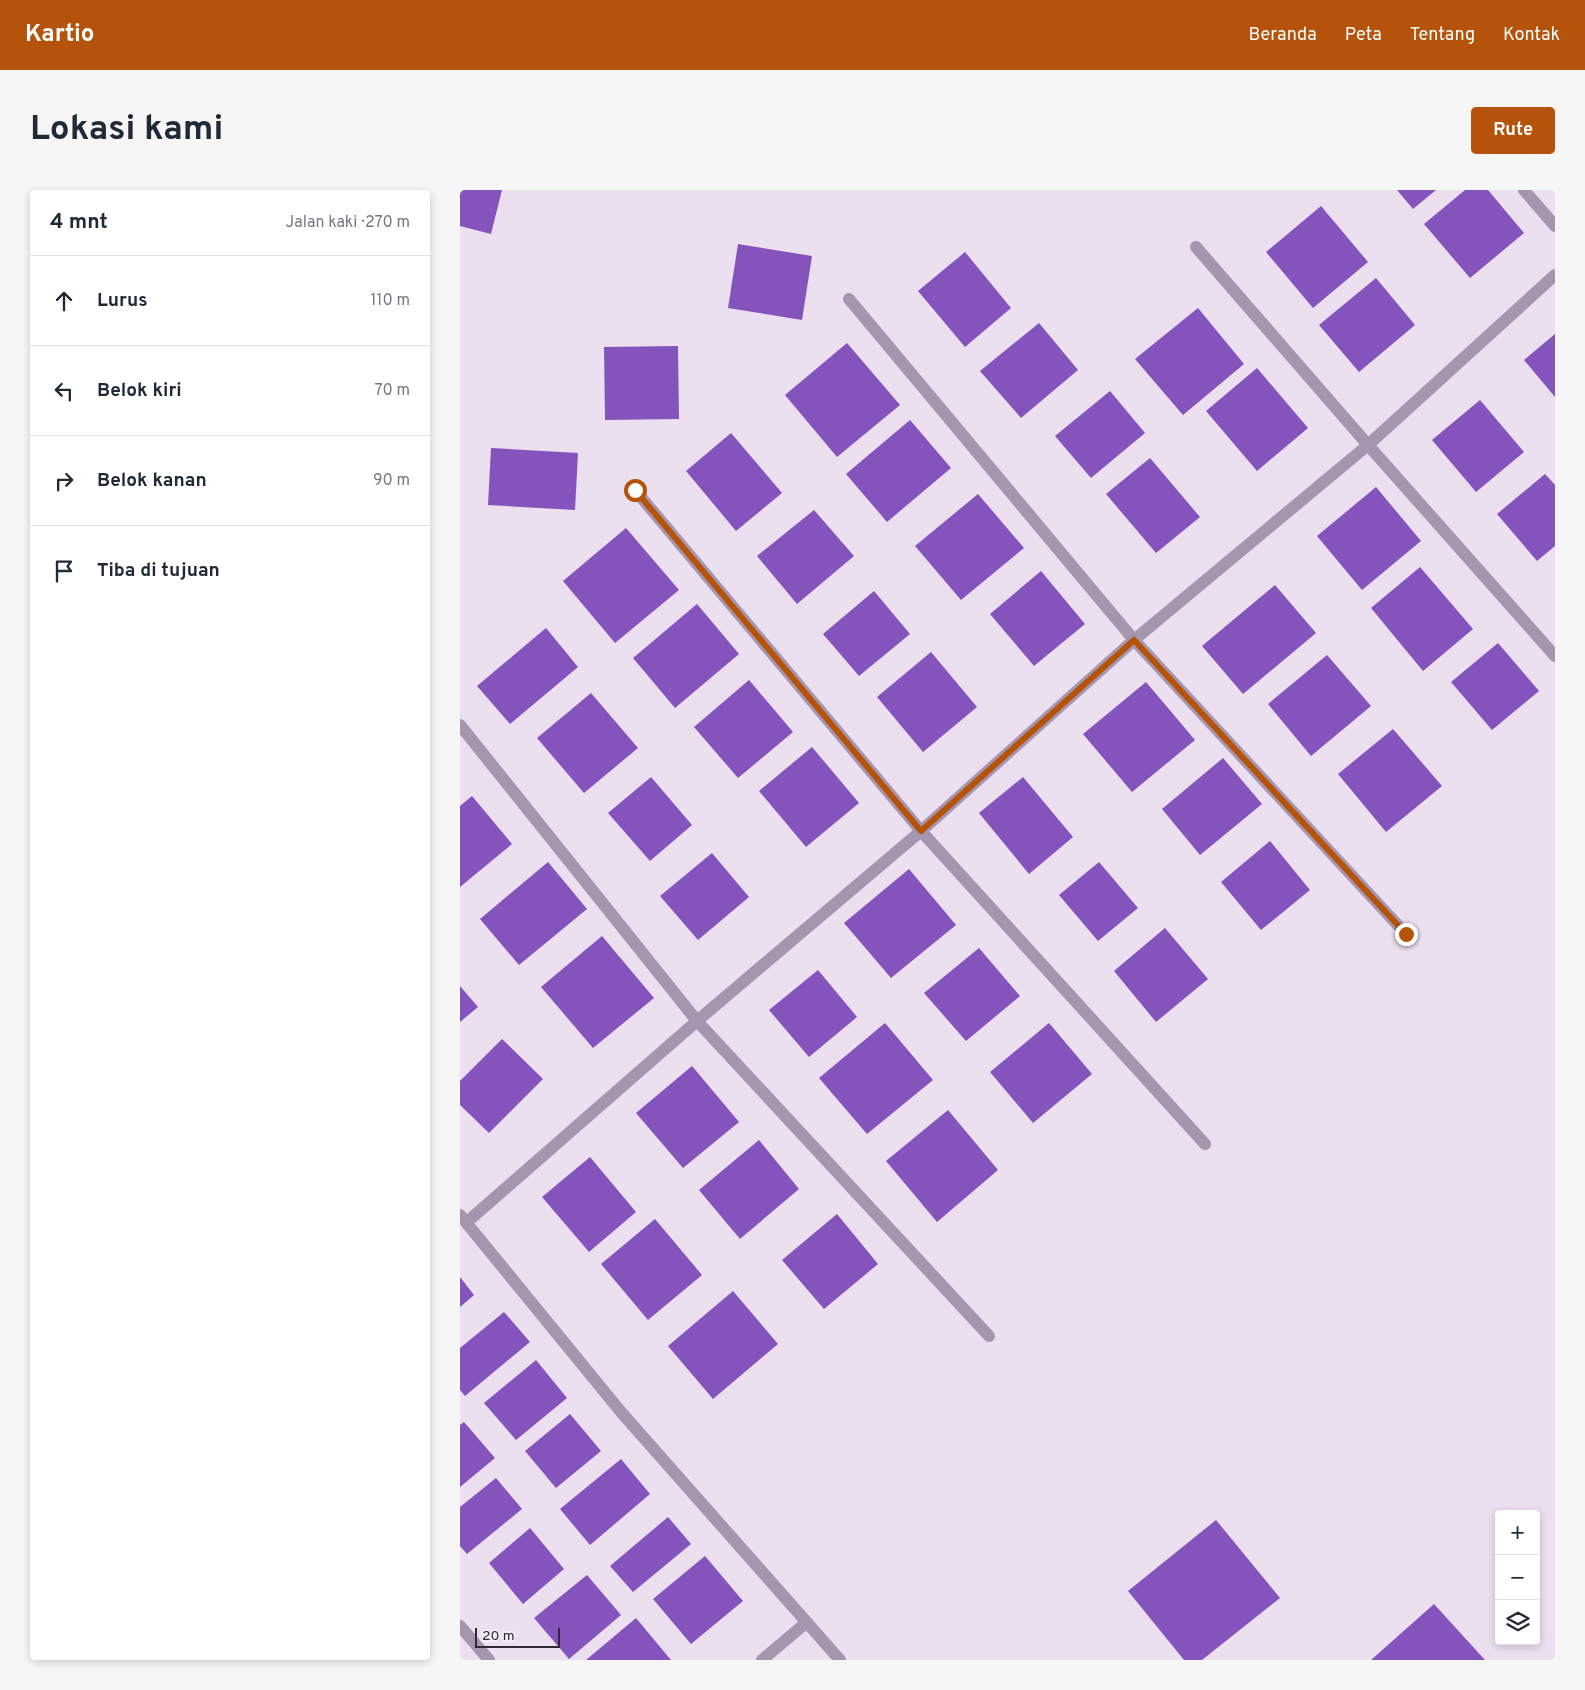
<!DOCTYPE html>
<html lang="id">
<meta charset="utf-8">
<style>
:root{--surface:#fff;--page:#f6f6f7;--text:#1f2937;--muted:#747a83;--line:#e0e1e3;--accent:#b45309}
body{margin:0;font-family:Overpass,sans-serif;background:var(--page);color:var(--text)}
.controls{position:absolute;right:15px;bottom:15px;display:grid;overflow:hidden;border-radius:5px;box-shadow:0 2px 8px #0003}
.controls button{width:45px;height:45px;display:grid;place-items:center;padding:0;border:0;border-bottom:1px solid var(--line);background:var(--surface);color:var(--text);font:25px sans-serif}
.scale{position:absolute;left:15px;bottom:12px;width:85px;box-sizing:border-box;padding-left:5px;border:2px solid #312a36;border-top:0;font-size:14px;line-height:18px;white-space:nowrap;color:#312a36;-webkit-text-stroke:4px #f5ebf8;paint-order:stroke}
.stop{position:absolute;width:15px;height:15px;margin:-11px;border:4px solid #b45309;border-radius:50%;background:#fff}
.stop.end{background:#b45309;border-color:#fff;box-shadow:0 1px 5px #0008}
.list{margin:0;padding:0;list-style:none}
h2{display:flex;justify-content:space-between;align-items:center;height:65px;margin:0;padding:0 20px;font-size:21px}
h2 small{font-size:16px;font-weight:400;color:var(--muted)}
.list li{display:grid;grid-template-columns:32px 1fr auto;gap:15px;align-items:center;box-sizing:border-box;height:90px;padding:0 20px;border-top:1px solid var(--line)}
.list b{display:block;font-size:19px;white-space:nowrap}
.list em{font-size:16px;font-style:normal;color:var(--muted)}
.icon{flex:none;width:28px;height:28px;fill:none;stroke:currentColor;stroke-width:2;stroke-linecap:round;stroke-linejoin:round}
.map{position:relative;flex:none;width:1095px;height:1470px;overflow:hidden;border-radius:5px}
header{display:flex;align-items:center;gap:30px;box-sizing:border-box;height:70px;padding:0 25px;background:var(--accent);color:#fff}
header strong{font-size:24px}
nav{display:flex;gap:28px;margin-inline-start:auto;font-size:18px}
.intro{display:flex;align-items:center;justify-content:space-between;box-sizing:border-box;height:120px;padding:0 30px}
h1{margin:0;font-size:35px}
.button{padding:12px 22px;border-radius:5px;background:var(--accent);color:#fff;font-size:18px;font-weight:700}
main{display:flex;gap:30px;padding:0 30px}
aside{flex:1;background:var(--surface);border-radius:5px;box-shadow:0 2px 8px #0003}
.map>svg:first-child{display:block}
</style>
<header>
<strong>Kartio</strong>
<nav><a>Beranda</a><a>Peta</a><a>Tentang</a><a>Kontak</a></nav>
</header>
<div class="intro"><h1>Lokasi kami</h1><a class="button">Rute</a></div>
<main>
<aside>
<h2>4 mnt<small>Jalan kaki · 270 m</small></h2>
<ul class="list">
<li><svg class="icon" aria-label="ahead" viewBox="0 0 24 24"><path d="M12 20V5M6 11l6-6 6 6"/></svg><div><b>Lurus</b></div><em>110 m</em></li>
<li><svg class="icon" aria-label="left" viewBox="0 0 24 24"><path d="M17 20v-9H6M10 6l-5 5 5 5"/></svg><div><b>Belok kiri</b></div><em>70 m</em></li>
<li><svg class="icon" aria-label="right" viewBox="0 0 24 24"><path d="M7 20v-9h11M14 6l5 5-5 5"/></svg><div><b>Belok kanan</b></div><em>90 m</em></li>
<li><svg class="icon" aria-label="arrive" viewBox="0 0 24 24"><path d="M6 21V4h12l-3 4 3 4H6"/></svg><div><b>Tiba di tujuan</b></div></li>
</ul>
</aside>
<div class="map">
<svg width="1095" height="1470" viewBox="0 0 1095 1470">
<rect width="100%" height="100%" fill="#ecdff0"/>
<!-- building -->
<path fill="#8453bb" d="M0 0H42L31 44 0 36Z
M937 0H976L953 19Z
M1005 0H1028L1064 43 1010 88 964 34Z
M861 16 908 72 853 118 806 62Z
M278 54 352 66 342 130 268 118Z
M505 62 551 118 505 157 458 101Z
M916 88 955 135 899 182 859 135Z
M738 118 784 174 723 225 675 169Z
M579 133 618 180 561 228 520 181Z
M1095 144V207L1064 170Z
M387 153 440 215 377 267 325 205Z
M218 156 219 229 145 230 144 157Z
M797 178 848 238 797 281 746 221Z
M650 201 685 243 631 288 595 246Z
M1020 210 1064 262 1016 302 972 250Z
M450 230 491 278 427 332 386 284Z
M271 243 322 303 276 341 226 281Z
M31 258 118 263 115 320 28 315Z
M690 268 740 327 696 363 646 304Z
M1085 284 1095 295V356L1077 371 1037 324Z
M916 297 961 351 902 400 857 346Z
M518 304 564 358 501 410 455 356Z
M354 320 394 366 337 414 297 366Z
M166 338 219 400 155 453 103 391Z
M960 377 1013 439 963 481 911 418Z
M581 381 625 434 574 476 530 424Z
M815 395 856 443 783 504 742 456Z
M414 401 450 444 399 486 363 444Z
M237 414 279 464 215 518 173 468Z
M86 438 118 477 50 534 17 496Z
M1038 453 1079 501 1032 540 991 492Z
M471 462 517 517 463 562 417 507Z
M867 465 911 516 851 566 808 514Z
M289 490 333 542 278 588 234 537Z
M686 492 735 550 672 602 623 544Z
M131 503 178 558 124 603 77 548Z
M933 539 982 596 926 642 878 584Z
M352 557 399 613 346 657 299 601Z
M763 568 802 614 740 665 702 619Z
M191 587 232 635 190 671 148 623Z
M563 587 613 647 569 684 519 623Z
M12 606 52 654 0 697V616Z
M810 651 850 700 801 740 761 692Z
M252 663 289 707 238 750 200 706Z
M88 672 127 719 59 775 20 729Z
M639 672 678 718 638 751 599 705Z
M449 679 496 735 431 788 384 733Z
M705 738 748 789 696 832 654 781Z
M142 746 194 808 133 858 81 797Z
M519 758 560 806 506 851 464 803Z
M358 780 397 827 349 867 309 820Z
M0 796 18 817 0 832Z
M425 833 473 890 407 944 359 888Z
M589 833 632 884 573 933 530 882Z
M42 849 83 889 29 943 0 915V891Z
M232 876 279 932 223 978 176 923Z
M488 920 538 980 477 1032 426 971Z
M299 950 339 999 280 1049 239 1000Z
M130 967 176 1022 129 1062 82 1007Z
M377 1024 418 1074 364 1119 322 1070Z
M195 1029 242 1085 188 1130 141 1074Z
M0 1087 14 1105 0 1117Z
M273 1101 318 1154 253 1209 208 1156Z
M44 1122 70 1152 5 1206 0 1200V1158Z
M76 1170 107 1208 56 1250 24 1213Z
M110 1224 141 1261 96 1298 65 1261Z
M4 1232 35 1268 0 1297V1235Z
M161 1269 190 1304 130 1355 100 1319Z
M36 1288 62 1319 7 1364 0 1356V1317Z
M208 1327 231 1354 173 1402 150 1376Z
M756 1330 820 1408 742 1470H724L668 1401Z
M70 1338 104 1379 63 1414 29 1373Z
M245 1366 283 1411 231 1454 193 1409Z
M127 1385 161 1425 109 1469 74 1428Z
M974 1414 1025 1470H911Z
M176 1428 211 1470H126Z"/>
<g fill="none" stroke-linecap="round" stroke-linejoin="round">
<!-- minor -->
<path stroke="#a595ae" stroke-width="12" d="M1064 0 1095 36
M736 57 908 255 1095 466
M389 109 674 450 946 744
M175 300 461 641 745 954
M0 535 237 831 529 1146
M0 1025 161 1222 380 1470
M7 1032 237 831 461 641 674 450 908 255 1095 85
M0 1436 29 1470
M302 1470 347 1432"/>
</g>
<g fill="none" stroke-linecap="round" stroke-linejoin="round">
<!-- route -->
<path stroke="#b45309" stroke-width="6" d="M175 300 461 641 674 450 946 744"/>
</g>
</svg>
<div class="controls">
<button>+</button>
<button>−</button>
<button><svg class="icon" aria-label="layers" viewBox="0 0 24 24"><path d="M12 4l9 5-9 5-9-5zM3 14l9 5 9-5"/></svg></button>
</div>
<div class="scale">20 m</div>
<div class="stop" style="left:175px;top:300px"></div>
<div class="stop end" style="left:946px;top:744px"></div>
</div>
</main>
